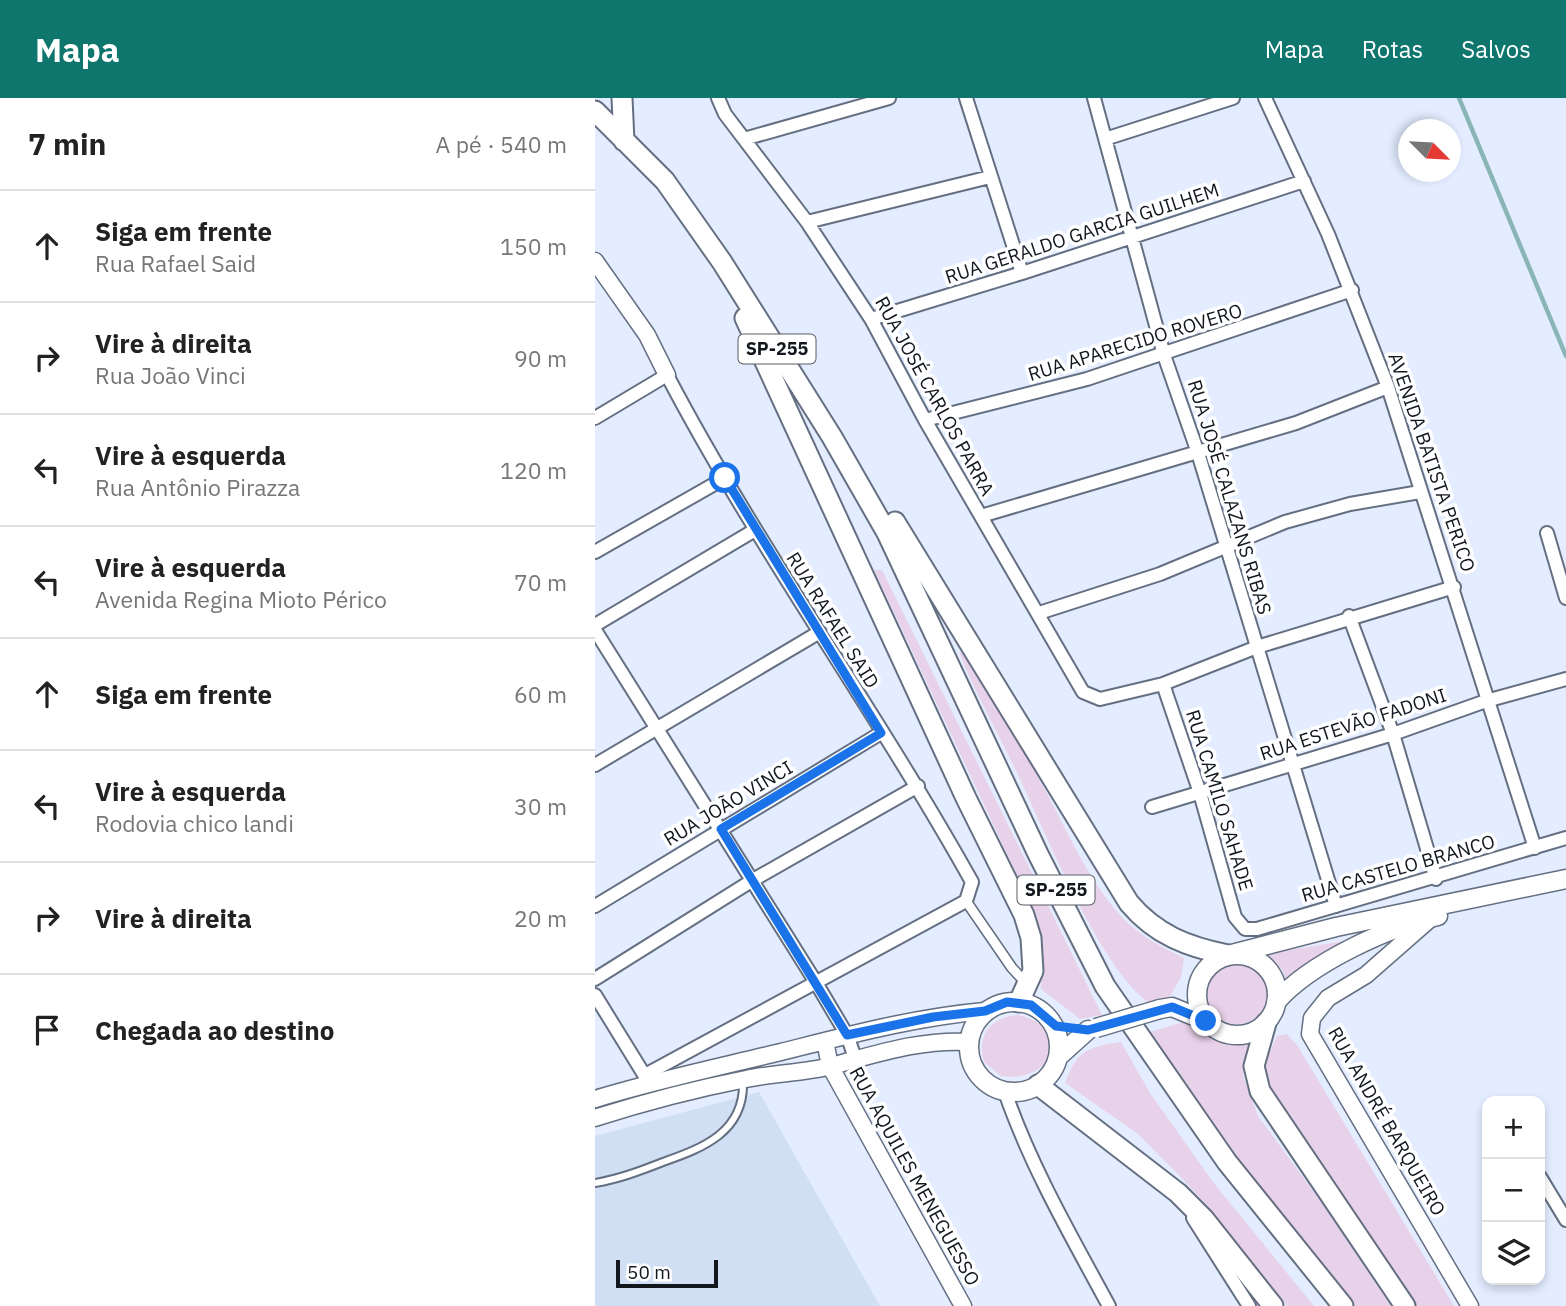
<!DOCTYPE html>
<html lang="pt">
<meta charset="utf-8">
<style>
:root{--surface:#fff;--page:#f6f6f6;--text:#222;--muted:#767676;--line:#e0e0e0;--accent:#0f766e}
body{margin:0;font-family:"IBM Plex Sans",sans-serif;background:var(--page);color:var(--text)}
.controls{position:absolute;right:21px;bottom:21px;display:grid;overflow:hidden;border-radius:14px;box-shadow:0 4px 10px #0003}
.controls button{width:63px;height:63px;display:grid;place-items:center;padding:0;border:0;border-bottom:2px solid var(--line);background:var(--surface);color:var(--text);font:35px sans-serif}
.compass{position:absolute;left:803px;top:21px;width:63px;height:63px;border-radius:50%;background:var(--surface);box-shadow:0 4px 10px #0003;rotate:114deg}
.scale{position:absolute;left:21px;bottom:18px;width:102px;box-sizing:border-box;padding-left:7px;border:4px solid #12171e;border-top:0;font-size:19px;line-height:24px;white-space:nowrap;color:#12171e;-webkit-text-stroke:5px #fff;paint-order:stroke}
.stop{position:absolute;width:21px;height:21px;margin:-16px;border:5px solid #1a73e8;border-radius:50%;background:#fff}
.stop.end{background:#1a73e8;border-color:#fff;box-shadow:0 2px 7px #0008}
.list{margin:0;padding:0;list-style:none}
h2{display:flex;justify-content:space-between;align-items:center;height:91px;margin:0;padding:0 28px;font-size:30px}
h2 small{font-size:23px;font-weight:400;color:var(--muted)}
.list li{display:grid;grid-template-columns:46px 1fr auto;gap:21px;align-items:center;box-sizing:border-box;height:112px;padding:0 28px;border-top:2px solid var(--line)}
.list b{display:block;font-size:26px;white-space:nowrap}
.list p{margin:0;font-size:23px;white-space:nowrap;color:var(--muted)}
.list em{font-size:23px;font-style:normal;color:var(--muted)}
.icon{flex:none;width:38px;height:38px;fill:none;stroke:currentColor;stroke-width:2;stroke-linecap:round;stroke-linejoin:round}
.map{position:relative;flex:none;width:971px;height:1208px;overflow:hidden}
header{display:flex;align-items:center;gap:42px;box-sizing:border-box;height:98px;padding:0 35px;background:var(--accent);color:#fff}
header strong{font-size:33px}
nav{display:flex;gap:38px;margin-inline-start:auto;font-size:24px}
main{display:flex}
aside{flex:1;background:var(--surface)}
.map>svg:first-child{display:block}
</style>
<header>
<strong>Mapa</strong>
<nav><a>Mapa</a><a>Rotas</a><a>Salvos</a></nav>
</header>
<main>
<aside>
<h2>7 min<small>A pé · 540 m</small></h2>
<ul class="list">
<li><svg class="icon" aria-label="ahead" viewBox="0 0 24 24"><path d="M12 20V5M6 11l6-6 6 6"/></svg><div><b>Siga em frente</b><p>Rua Rafael Said</p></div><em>150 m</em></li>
<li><svg class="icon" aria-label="right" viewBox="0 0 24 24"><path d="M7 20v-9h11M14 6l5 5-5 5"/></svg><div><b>Vire à direita</b><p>Rua João Vinci</p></div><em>90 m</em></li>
<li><svg class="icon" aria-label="left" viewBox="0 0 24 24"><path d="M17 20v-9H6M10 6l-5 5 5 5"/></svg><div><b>Vire à esquerda</b><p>Rua Antônio Pirazza</p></div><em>120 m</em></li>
<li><svg class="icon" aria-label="left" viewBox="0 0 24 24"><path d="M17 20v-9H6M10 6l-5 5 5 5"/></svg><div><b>Vire à esquerda</b><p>Avenida Regina Mioto Périco</p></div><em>70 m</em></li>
<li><svg class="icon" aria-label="ahead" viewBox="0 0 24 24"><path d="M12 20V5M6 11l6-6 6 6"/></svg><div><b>Siga em frente</b></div><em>60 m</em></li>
<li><svg class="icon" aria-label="left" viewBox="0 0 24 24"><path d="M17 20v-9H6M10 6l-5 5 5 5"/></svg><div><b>Vire à esquerda</b><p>Rodovia chico landi</p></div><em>30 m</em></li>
<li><svg class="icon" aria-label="right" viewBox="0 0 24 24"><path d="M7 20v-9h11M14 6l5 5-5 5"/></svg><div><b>Vire à direita</b></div><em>20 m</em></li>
<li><svg class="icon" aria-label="arrive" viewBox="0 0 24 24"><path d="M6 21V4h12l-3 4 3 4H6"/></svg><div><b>Chegada ao destino</b></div></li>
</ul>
</aside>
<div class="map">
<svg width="971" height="1208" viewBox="0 0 971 1208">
<rect width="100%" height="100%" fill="#e3edff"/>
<!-- built -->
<path fill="#d1dff4" d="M164 994 285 1208H0V1038Z"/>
<!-- green -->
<path fill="#e8d2ea" d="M279 472H287L507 917 485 921 446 891 447 846 436 807Z
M364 554 370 557C396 600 423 642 447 686 471 730 497 792 534 826 550 841 569 850 589 860L586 879 574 900 554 905C504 869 450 733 422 675 403 635 380 595 364 554Z
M767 840 692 885 687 871 671 856Z
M611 895a31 31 0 1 1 62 0a31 31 0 1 1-62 0Z
M423 917C478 929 460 986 406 978L389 964C381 938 396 919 423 917Z
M588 924C610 934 627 950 653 945L648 978 663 1018 732 1112 796 1208H760L653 1074 555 934Z
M692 936 702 947 859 1208H820L672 988 670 965 682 938Z
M526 944 555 995 618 1084 719 1208H692L615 1111 582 1075 543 1036 470 985C482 952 493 949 526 944Z"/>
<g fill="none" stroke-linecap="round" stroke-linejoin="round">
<!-- stream -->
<path stroke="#8ab5b7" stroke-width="4.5" d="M864 0 971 258"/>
<defs>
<path id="service" d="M0 1085C24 1081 45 1073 68 1064 108 1050 150 1034 148 983"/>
<path id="pedestrian" d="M371 803 417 870 432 886"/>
<path id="minor" d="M123 0 130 16 212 124 276 221 330 322 488 594 505 601 568 586 662 549 859 489
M371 0 427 175
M499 0 569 257 603 355 741 808
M670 0 733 136 793 289 940 750
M513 40 638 0
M149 41 294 0
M212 124 395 79
M276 221 427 175 709 83
M0 320 72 277C164 452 281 612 377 784L371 803 50 977
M330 322 492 281 757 192
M386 418 701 325 793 289
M952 435 971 500
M0 454 130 380
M444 515 565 476 690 424 755 406 825 394
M754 518 798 636 841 781
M0 527 160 432
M0 532 220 883 252 937 260 960
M568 586 605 695 640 819 650 831H662L971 740
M0 667 223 535
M557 709 798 636 891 603 971 581
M0 808 286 635
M0 881 158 782 323 688
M0 897 53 983
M410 994C436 1069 476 1138 514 1208
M945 1079 971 1122
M598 1120 654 1208"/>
<path id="tertiary" d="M0 163 52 237 72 277
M836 820 771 877 733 900 717 920 715 936 875 1208
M230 943 235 968 368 1208
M0 1001C62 982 124 969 186 954 254 937 321 919 390 913
M0 1020C50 1004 100 991 151 981 179 975 209 975 236 968 282 956 326 941 374 944"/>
<path id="secondary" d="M602 897a40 40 0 1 1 80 0a40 40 0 1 1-80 0Z
M633 857 741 829 971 781
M374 949a45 45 0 1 1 90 0a45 45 0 1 1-90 0Z
M681 904C715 865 793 829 843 818
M565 911 577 909 611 923
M463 959 493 932"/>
<path id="trunk" d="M27 0 29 43
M0 13 70 83 127 164 237 339 292 435 443 756 510 888 632 1064 748 1208
M150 220 371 700 429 817 436 840 438 873 424 904
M300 424 534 805C561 837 593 849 633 857
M671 925 659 968 665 993 810 1208
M443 987 583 1095 609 1121 678 1208"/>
</defs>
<!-- service casing -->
<use href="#service" stroke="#646f82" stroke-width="10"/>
<!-- pedestrian casing -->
<use href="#pedestrian" stroke="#646f82" stroke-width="12"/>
<!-- minor casing -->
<use href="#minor" stroke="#646f82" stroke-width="16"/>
<!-- tertiary casing -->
<use href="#tertiary" stroke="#646f82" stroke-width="19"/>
<!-- secondary casing -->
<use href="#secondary" stroke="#646f82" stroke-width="21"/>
<!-- trunk casing -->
<use href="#trunk" stroke="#646f82" stroke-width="23"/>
<!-- service -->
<use href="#service" stroke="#fff" stroke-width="6"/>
<!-- pedestrian -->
<use href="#pedestrian" stroke="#fff" stroke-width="9"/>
<!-- minor -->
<use href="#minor" stroke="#fff" stroke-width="12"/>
<!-- tertiary -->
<use href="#tertiary" stroke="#fff" stroke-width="16"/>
<!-- secondary -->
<use href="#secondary" stroke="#fff" stroke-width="18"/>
<!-- trunk -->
<use href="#trunk" stroke="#fff" stroke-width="19"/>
<defs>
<path id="secondary-bridge" d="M501 930 565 911"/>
</defs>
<!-- secondary-bridge casing -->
<use href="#secondary-bridge" stroke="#646f82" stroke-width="21" stroke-linecap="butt"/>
<!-- secondary-bridge -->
<use href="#secondary-bridge" stroke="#fff" stroke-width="18"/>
</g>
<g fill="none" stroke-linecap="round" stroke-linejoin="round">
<!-- route -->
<path stroke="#1a73e8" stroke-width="9" d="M130 380 286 635 126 731 252 937 338 919 390 913 412 904 436 907 461 928 493 932 577 909 611 923"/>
</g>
<g text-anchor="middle" stroke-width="7" stroke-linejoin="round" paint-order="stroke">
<!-- shield labels -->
<g fill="#fff" stroke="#595d62" stroke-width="2">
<rect x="143.5" y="236.5" width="77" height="29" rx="5"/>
<rect x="422.5" y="777.5" width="77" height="29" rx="5"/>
</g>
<g font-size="18" font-weight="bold" fill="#12171e">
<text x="182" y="257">SP-255</text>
<text x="461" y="798">SP-255</text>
</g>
<!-- street labels -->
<g font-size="19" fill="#12171e" stroke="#fff">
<text transform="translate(487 135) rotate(-18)" y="7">RUA GERALDO GARCIA GUILHEM</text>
<text transform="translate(540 244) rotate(-17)" y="7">RUA APARECIDO ROVERO</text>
<text transform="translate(340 298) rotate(61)" y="7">RUA JOSÉ CARLOS PARRA</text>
<text transform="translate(837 364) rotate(71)" y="7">AVENIDA BATISTA PERICO</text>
<text transform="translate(635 399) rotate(73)" y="7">RUA JOSÉ CALAZANS RIBAS</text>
<text transform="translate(238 522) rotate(58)" y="7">RUA RAFAEL SAID</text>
<text transform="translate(758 626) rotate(-18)" y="7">RUA ESTEVÃO FADONI</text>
<text transform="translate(625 702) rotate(73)" y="7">RUA CAMILO SAHADE</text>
<text transform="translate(133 705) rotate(-31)" y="7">RUA JOÃO VINCI</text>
<text transform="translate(803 770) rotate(-16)" y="7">RUA CASTELO BRANCO</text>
<text transform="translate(792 1023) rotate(60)" y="7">RUA ANDRÉ BARQUEIRO</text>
<text transform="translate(320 1078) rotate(61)" y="7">RUA AQUILES MENEGUESSO</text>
</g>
</g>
</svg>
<div class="controls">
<button>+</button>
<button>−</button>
<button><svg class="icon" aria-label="layers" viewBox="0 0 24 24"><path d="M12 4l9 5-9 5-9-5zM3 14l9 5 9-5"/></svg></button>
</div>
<svg class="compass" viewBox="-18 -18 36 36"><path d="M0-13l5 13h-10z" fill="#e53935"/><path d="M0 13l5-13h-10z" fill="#767676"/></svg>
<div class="scale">50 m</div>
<div class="stop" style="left:130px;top:380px"></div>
<div class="stop end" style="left:611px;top:923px"></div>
</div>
</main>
